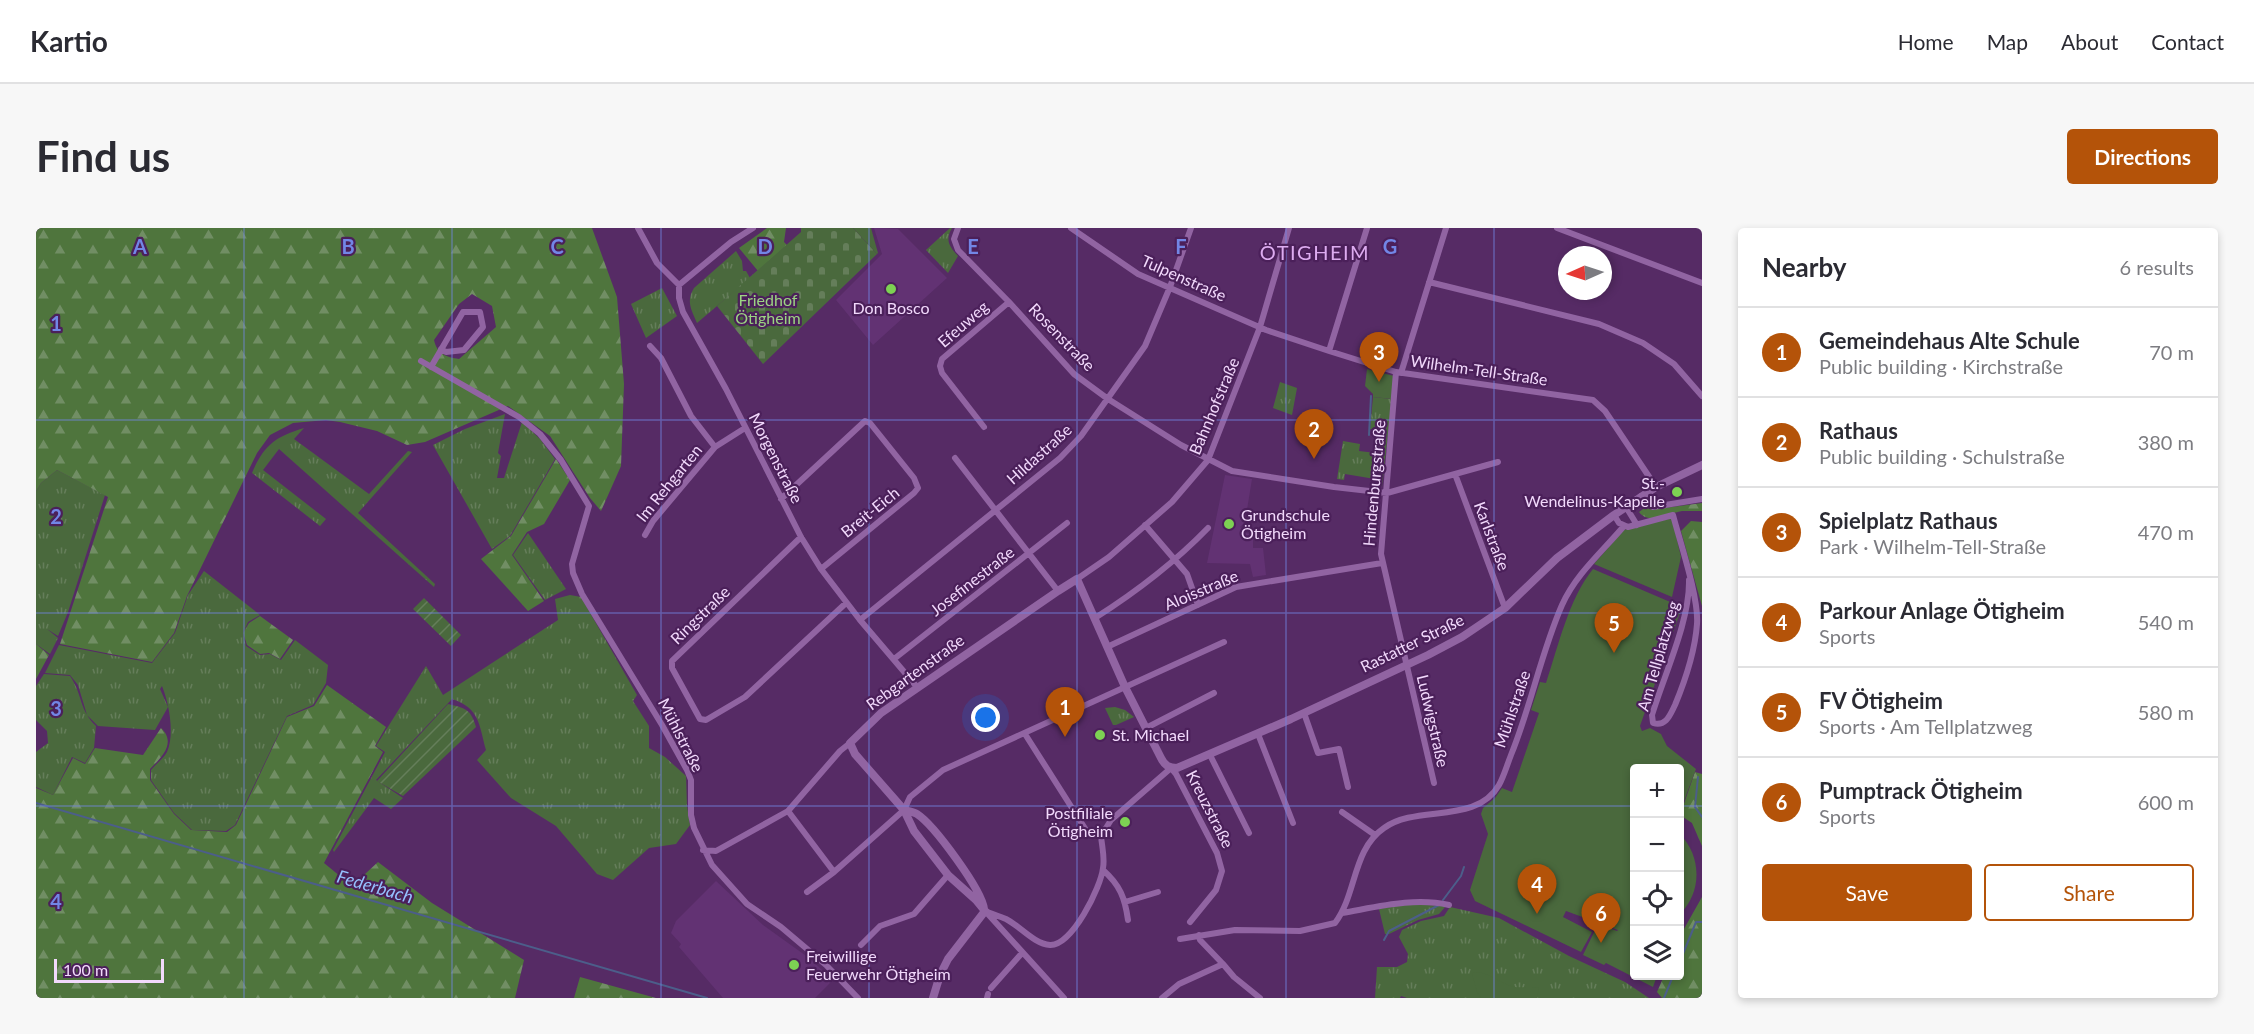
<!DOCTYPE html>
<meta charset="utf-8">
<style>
:root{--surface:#fff;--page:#f7f7f7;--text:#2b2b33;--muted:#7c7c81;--line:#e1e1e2;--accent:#b45309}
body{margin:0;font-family:Lato,sans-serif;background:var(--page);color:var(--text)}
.controls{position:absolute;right:18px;bottom:18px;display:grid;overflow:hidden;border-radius:6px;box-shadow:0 3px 9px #0003}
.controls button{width:54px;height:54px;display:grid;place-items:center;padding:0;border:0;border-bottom:2px solid var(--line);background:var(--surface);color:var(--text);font:30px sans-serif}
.compass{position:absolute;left:1522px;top:18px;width:54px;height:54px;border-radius:50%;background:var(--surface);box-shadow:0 3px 9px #0003;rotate:267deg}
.scale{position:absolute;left:18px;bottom:15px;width:110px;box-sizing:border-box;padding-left:6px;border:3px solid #f2d9fc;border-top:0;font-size:16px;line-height:21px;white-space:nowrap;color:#f2d9fc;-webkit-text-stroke:4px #4b205a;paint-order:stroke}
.you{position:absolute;left:950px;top:490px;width:21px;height:21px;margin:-15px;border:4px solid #fff;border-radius:50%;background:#1a73e8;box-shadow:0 0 0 9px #1a73e833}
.badge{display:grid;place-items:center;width:39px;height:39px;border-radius:50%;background:var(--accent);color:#fff;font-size:20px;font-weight:700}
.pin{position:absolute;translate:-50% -50px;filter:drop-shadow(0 2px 3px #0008)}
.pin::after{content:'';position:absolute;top:32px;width:21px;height:18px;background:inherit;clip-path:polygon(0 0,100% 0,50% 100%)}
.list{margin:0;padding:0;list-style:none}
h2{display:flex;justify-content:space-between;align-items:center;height:78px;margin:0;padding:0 24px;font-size:26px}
h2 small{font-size:20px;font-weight:400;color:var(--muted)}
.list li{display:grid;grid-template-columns:39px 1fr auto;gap:18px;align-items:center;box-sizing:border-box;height:90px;padding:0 24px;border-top:2px solid var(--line)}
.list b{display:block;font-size:22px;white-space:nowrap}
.list p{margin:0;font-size:20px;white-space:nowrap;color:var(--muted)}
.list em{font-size:20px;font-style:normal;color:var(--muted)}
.actions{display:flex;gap:12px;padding:18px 24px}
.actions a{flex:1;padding:14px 0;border:2px solid var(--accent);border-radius:6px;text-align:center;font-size:21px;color:var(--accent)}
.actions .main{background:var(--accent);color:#fff}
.icon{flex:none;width:33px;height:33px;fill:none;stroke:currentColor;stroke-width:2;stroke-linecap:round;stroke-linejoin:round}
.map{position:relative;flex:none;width:1666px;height:770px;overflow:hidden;border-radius:6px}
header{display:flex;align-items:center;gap:36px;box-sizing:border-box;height:84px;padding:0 30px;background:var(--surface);border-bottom:2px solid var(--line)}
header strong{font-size:28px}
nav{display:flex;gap:33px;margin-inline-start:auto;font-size:21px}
.intro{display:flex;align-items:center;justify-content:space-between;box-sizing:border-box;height:144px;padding:0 36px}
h1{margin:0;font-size:42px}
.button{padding:15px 27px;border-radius:6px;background:var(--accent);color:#fff;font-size:21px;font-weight:700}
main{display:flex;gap:36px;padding:0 36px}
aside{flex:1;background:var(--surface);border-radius:6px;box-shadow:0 3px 9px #0003}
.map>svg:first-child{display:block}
</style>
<header>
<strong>Kartio</strong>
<nav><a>Home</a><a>Map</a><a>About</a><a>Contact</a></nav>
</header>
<div class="intro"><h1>Find us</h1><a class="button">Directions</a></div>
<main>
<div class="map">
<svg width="1666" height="770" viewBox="0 0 1666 770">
<defs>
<pattern id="grass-tufts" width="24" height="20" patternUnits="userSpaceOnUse" patternTransform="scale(1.5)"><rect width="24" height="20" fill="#4a693d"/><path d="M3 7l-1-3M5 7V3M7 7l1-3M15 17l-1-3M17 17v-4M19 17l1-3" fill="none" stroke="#657e5a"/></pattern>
<pattern id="forest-firs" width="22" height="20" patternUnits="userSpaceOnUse" patternTransform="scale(1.5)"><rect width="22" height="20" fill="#4f753d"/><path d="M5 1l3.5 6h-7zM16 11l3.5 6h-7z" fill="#718e64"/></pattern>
<pattern id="cemetery-stones" width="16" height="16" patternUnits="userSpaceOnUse" patternTransform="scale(1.5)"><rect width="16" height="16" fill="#4a693d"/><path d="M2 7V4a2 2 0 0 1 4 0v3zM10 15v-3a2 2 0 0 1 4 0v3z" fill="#657e5a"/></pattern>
<pattern id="garden-furrows" width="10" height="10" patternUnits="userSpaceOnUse" patternTransform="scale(1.5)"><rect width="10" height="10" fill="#4a693d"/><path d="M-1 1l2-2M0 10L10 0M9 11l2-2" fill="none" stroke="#657e5a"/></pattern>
</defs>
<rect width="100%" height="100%" fill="#562b65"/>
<!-- built -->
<path fill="#623273" d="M838 0 862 1 911 50 837 117 800 72 846 26Z
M1189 247 1216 251 1209 294 1204 299 1210 305 1217 307V320H1227L1230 347 1217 349 1214 336 1171 335Z
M680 653 727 697 773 730 797 752 779 770H687L643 719 645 716 635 705 640 693Z"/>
<!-- grass -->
<path fill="url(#grass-tufts)" d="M914 0H916C909 12 913 18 922 28L912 45 890 22Z
M700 23 706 33 707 43H710L714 50 661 95C655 81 650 73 658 60Z
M626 60 641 88 610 110 595 76Z
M1244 154 1261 160 1256 187 1237 180Z
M1337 169 1356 171 1346 258 1339 257V251L1309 246 1308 252 1301 251 1307 213 1324 216 1323 223 1340 225 1343 202 1334 201Z
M469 186 462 225 465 228 461 250H468L486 194 504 211 519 231 474 308 456 321 397 217 429 201Z
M268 200 258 211 333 266 372 223 376 224 322 285 399 356 398 359 243 221 227 242 290 291 284 298 216 245C228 217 239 209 268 200Z
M21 242 69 267 32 384 22 408 11 401 22 410 14 426 0 416V263L5 255Z
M492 305 530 361 509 372 477 327Z
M168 343 224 387 212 394 207 405 210 418 224 427 234 426 245 432 259 412 292 437 290 455 277 477 251 488 199 597 190 603 156 602 138 585 115 552V542C120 536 128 530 131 524 139 506 133 475 126 458L124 461 132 479 119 502 62 498 51 487 42 457 34 447 9 445 23 417 116 435 139 405 152 367Z
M534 367 545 369 601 467 597 473 613 498V520L629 529 650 548 651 578 654 597 640 616 613 620 577 652 561 646 520 598 475 570 441 532 450 522C443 497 444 480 416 471L340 552 367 570 355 581 338 570 298 624 297 622 349 524 340 518 390 438 407 467 522 392 519 371Z
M8 446 34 448C47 467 43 482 60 498L58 520 49 535 36 529 17 567 0 559V524L12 515 11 503 0 492V458Z
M1079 479 1089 482 1098 489 1080 497H1077L1069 480Z
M1371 676 1410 678 1403 686 1382 692 1353 706H1349L1343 681Z
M1414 679 1463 690 1533 728 1589 754 1613 770H1371L1365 768 1364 770H1339L1341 739H1361L1371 734 1372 726 1363 709 1366 702 1385 693 1408 688Z"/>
<!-- forest -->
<path fill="url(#forest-firs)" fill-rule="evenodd" d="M0 0H556L581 69 588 156 585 238 565 283 554 270 514 208 472 178 389 214 371 217 341 203 304 194 290 192 257 195 234 207 221 225 151 368 138 405 116 434 24 416 72 269 21 242 5 255 0 263ZM436 66 456 78 460 99 423 131C410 129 401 126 398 112L423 76Z
M731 0H750L748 14 751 17 722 43 703 20Z
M520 231 534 252 508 296 491 304 476 327 508 373 492 383 445 331 475 308Z
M1666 275V283C1659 283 1652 283 1646 283 1633 285 1612 297 1603 284L1610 279 1621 281Z
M1655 293 1666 294V378L1645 303Z
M224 388 257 412 244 431 233 425 224 426 211 417 207 405 213 395Z
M0 416 13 427 0 451Z
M291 457 350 499 339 518 347 524 288 635 316 658 342 634 396 675 488 732 479 770H0V560L17 567 37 530 49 536 59 520 107 527 125 500C141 515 125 530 114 541V552L138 586 155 602 191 604 200 597 251 489 278 478Z
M1659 544 1666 546V618L1656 595 1644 587Z
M1666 669V770H1626L1621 764 1628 748H1644V708Z
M544 749 620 770H538Z"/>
<!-- cemetery -->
<path fill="url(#cemetery-stones)" d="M765 0H817L841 26 727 136 681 78 765 4Z"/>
<!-- park -->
<path fill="#4a693d" d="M817 0H835L842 25 841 26Z
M1331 141 1358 148 1356 171 1337 169V166L1329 158Z
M1636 290 1645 329 1636 369 1558 336 1588 302Z
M1557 341 1646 379 1604 498 1606 503 1614 500 1625 506 1631 518 1660 541 1644 584V540H1598V748H1621L1617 759 1570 735 1568 737 1547 727 1562 696 1581 703 1582 702 1530 683 1527 689 1556 704 1545 724 1439 673 1434 662 1452 606 1445 586 1447 580 1459 570 1466 560 1476 564 1503 485 1495 482 1504 454 1510 455C1522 419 1533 370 1557 341Z
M1644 597 1648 600 1644 606C1666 629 1666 664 1644 686Z
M1438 744C1454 744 1464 756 1479 759 1487 760 1494 758 1503 760L1501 770H1445L1441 764 1436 746Z"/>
<!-- garden -->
<path fill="url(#garden-furrows)" d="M388 370 425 407 415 418 377 381Z
M412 476C429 480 435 481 440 499L367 568 341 553Z"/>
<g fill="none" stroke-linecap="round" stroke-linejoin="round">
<!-- stream -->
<path stroke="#4c5e8a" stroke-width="2" d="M1333 207 1335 168
M1662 549 1659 579 1666 589
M0 575 671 770
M1407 672 1425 648 1428 639
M1348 712 1353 703 1403 677
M1644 733 1660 694H1666
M1628 770 1637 748"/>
<!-- street -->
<path stroke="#9164a2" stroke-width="6" d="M602 0 621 35 643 57V70L647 84 690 161 765 309 785 341 824 392 881 459
M922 0 918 11 922 22 973 74 1038 146 1072 171 1145 217 1196 243 1298 259 1351 265 1419 246 1469 380
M1035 0 1102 46 1230 102 1293 123 1360 144 1557 172 1569 183 1620 259
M1521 0 1666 55
M1393 54 1563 96 1607 115 1638 136 1666 168
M643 57 695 14 717 0
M614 118 625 130 655 188 679 219
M1293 123 1331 0
M385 133 483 189 504 206 525 232 553 278 536 336 537 345 546 366 626 497 651 542 655 552V587L658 600 676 637 711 676 745 699 790 737 822 770
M395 139 427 84H444L447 99 428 122 410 124 405 121
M1360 144 1345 326 1398 555
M1365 145 1410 0
M948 199 906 145 904 138 906 131 973 74
M919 230 1022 363
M1419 246 1462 234
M1605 268 1611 276 1617 279 1666 271
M745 271 829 193 834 195 878 250 882 260 878 265 785 341
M1590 279 1601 297
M1578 287 1583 295 1592 299 1637 287C1644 314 1663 370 1661 396 1659 423 1649 453 1639 477 1634 487 1630 499 1617 495L1616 487C1628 447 1654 393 1653 352
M1109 297 1151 346 1162 377
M609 307 617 293 679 219 709 200
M765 309 636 433V440L664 491 670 492 709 469 810 375
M1041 351 1073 329 1136 274 1172 232 1224 99 1253 0
M1059 390C1100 364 1138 335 1172 300
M824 392 1024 230 1045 208 1109 118 1134 59 1155 0
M1071 419 1200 359 1346 335
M858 431 1031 295
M1268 485 1282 525 1303 521 1312 559
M1110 500 1178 465
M989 506 1050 602 1065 608
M1222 506 1257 595
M1174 527 1213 605
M752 583 798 644
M1306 584 1339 607
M667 622 680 623 752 583 804 523 814 515
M1067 642C1084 657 1089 670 1092 692
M771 664 798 644 868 582 874 569 907 542 1188 414
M1089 674 1122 664
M949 683C956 686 963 688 970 691 984 698 998 716 1014 717 1036 718 1065 659 1067 640 1069 630 1066 619 1065 608L1075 592 1135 540 1140 546 1181 625 1186 643 1180 662 1154 694
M951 685 1028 770
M1306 685C1341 679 1378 669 1413 677
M1144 711 1199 702 1264 703 1299 695C1321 666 1316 622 1348 600 1381 576 1440 597 1463 557 1468 548 1471 537 1475 527 1495 478 1505 425 1526 377 1540 346 1566 324 1588 298
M825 717 844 698 878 686 912 647
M1187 736 1198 749 1224 770
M955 760 986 725
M951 770 952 766
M1126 770 1143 756 1187 736 1164 712 1163 707"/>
<!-- secondary -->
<path stroke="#9164a2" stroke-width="8" d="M868 582C872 583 878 584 881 586 898 597 946 662 948 681
M949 683 940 672 912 647 878 603 868 582 819 526 814 515 845 485 1022 363 1041 351 1089 459 1125 530C1129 538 1133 540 1141 540L1255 491 1392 427 1426 409 1469 380 1521 330 1578 287 1620 259 1666 237
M897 770 904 747 912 731 949 683"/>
</g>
<!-- grid -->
<path fill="none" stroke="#7286e6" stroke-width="1.5" stroke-opacity="0.55" d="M208 0V770M416 0V770M625 0V770M833 0V770M1041 0V770M1250 0V770M1458 0V770M0 192H1666M0 385H1666M0 578H1598M1644 578H1666"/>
<!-- markers -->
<g fill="#7dd153" stroke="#4b205a" stroke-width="2">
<circle cx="855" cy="61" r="6"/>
<circle cx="1641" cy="264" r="6"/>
<circle cx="1193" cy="296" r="6"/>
<circle cx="1064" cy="507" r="6"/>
<circle cx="1089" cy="594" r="6"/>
<circle cx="758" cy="737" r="6"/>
</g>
<g text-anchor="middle" stroke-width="4.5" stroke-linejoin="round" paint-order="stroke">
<!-- street labels -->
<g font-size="16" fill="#f2d9fc" stroke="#4b205a">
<text transform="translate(1148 50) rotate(24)" y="6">Tulpenstraße</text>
<text transform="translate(927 96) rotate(-41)" y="6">Efeuweg</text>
<text transform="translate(1026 109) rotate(46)" y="6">Rosenstraße</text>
<text transform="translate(1443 142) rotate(8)" y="6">Wilhelm-Tell-Straße</text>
<text transform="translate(1178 178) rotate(-67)" y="6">Bahnhofstraße</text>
<text transform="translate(1003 226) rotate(-42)" y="6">Hildastraße</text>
<text transform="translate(740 230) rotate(63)" y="6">Morgenstraße</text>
<text transform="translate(633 255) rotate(-51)" y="6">Im Rehgarten</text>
<text transform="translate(1338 255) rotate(-85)" y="6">Hindenburgstraße</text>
<text transform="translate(834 284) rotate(-39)" y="6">Breit-Eich</text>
<text transform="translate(1456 308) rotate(69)" y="6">Karlstraße</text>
<text transform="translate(936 353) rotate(-38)" y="6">Josefinestraße</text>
<text transform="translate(1165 362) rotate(-23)" y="6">Aloisstraße</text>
<text transform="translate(664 387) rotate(-44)" y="6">Ringstraße</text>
<text transform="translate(1376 415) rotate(-26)" y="6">Rastatter Straße</text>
<text transform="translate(1622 428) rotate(-74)" y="6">Am Tellplatzweg</text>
<text transform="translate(879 444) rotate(-36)" y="6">Rebgartenstraße</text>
<text transform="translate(1476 481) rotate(-71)" y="6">Mühlstraße</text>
<text transform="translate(1397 493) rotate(77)" y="6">Ludwigstraße</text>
<text transform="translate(645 507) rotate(63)" y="6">Mühlstraße</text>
<text transform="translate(1174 581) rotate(63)" y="6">Kreuzstraße</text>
</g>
<!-- park labels -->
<g font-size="16" fill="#9cd483" stroke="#4b205a">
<text x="732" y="78">Friedhof<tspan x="732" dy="18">Ötigheim</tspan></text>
</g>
<!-- poi labels -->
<g font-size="16" fill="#f2d9fc" stroke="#4b205a" text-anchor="start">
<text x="855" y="86" text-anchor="middle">Don Bosco</text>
<text x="1629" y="261" text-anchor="end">St.-<tspan x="1629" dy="18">Wendelinus-Kapelle</tspan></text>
<text x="1205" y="293">Grundschule<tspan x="1205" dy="18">Ötigheim</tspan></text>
<text x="1076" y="513">St. Michael</text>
<text x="1077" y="591" text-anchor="end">Postfiliale<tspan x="1077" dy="18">Ötigheim</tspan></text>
<text x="770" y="734">Freiwillige<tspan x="770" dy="18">Feuerwehr Ötigheim</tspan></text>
</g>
<!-- water labels -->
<g font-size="18" font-style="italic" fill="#95c1fe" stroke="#4b205a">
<text transform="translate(339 659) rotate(16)" y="6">Federbach</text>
</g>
<!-- quarter labels -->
<g font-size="20" letter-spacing="1.5" fill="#ddacf0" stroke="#4b205a">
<text x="1279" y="32">ÖTIGHEIM</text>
</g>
</g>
<g font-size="20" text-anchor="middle" font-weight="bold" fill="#7286e6" stroke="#4b205a" stroke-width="4.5" stroke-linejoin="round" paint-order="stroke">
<text x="104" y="26">A</text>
<text x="312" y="26">B</text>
<text x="521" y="26">C</text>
<text x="729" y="26">D</text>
<text x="937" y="26">E</text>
<text x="1145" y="26">F</text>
<text x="1354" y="26">G</text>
<text x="20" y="103">1</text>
<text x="20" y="296">2</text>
<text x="20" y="488">3</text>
<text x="20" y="681">4</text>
</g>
</svg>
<div class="controls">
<button>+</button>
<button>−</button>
<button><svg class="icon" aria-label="locate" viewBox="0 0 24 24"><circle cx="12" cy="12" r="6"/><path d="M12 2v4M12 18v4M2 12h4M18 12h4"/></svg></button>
<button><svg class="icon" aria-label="layers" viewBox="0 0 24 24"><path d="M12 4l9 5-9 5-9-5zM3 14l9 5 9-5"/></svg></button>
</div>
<svg class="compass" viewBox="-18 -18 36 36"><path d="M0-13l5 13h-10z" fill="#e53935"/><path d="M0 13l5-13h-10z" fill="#7c7c81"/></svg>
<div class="scale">100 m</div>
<div class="you"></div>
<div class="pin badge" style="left:1029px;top:509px">1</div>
<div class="pin badge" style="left:1278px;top:231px">2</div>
<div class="pin badge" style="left:1343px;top:154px">3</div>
<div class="pin badge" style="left:1501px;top:686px">4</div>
<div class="pin badge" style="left:1578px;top:425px">5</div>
<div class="pin badge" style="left:1565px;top:715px">6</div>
</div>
<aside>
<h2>Nearby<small>6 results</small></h2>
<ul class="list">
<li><span class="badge">1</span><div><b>Gemeindehaus Alte Schule</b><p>Public building · Kirchstraße</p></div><em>70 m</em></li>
<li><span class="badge">2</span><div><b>Rathaus</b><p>Public building · Schulstraße</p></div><em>380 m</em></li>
<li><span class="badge">3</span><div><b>Spielplatz Rathaus</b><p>Park · Wilhelm-Tell-Straße</p></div><em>470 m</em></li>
<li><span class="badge">4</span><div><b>Parkour Anlage Ötigheim</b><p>Sports</p></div><em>540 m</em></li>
<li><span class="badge">5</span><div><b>FV Ötigheim</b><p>Sports · Am Tellplatzweg</p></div><em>580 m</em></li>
<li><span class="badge">6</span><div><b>Pumptrack Ötigheim</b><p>Sports</p></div><em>600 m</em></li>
</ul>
<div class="actions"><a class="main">Save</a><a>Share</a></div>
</aside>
</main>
